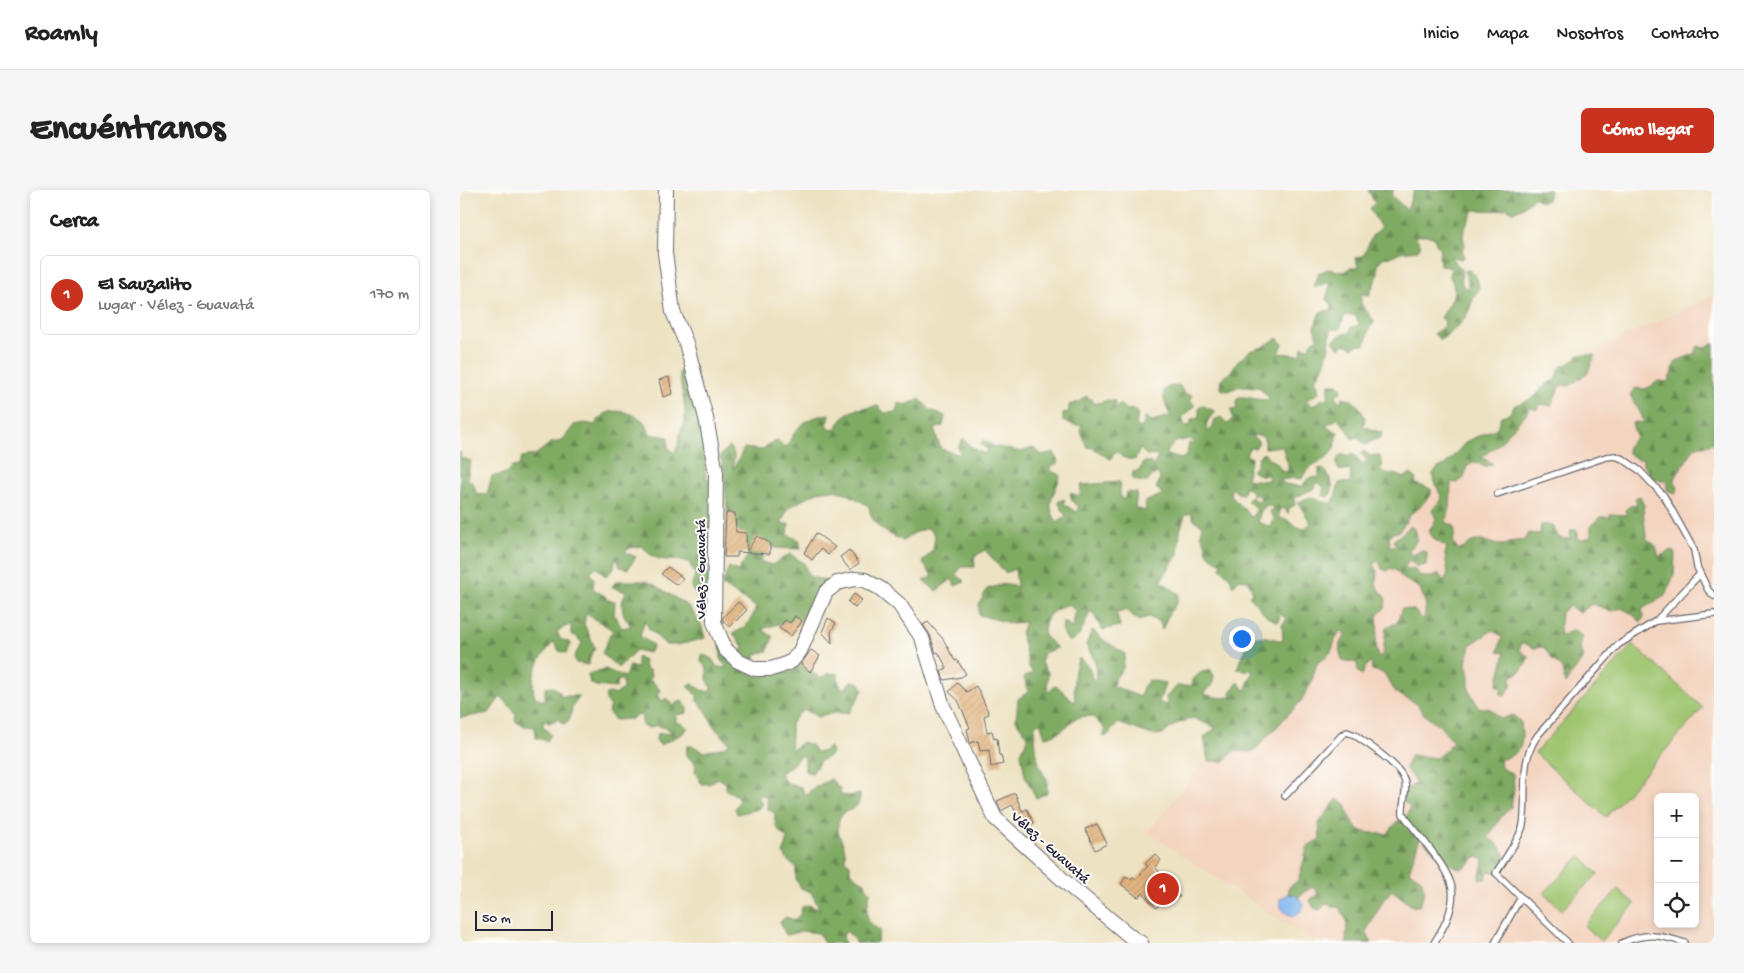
<!DOCTYPE html>
<html lang="es">
<meta charset="utf-8">
<style>
:root{--surface:#fff;--page:#f6f6f6;--text:#222;--muted:#767676;--line:#e0e0e0;--accent:#c8321e}
body{margin:0;font-family:"Gochi Hand",sans-serif;background:var(--page);color:var(--text)}
.controls{position:absolute;right:15px;bottom:15px;display:grid;overflow:hidden;border-radius:8px;box-shadow:0 2px 8px #0003}
.controls button{width:45px;height:45px;display:grid;place-items:center;padding:0;border:0;border-bottom:1px solid var(--line);background:var(--surface);color:var(--text);font:25px sans-serif}
.scale{position:absolute;left:15px;bottom:12px;width:78px;box-sizing:border-box;padding-left:5px;border:2px solid #22223b;border-top:0;font-size:14px;line-height:18px;white-space:nowrap;color:#22223b;-webkit-text-stroke:4px #fdfcf7;paint-order:stroke}
.you{position:absolute;left:781px;top:448px;width:18px;height:18px;margin:-12px;border:4px solid #fff;border-radius:50%;background:#1a73e8;box-shadow:0 0 0 8px #1a73e833}
.badge{display:grid;place-items:center;width:32px;height:32px;border-radius:50%;background:var(--accent);color:#fff;font-size:16px;font-weight:700}
.pin{position:absolute;translate:-50% -50%;border:2px solid #fff;box-shadow:0 1px 5px #0006}
.list{margin:0;padding:0;list-style:none}
h2{display:flex;justify-content:space-between;align-items:center;height:65px;margin:0;padding:0 20px;font-size:21px}
h2 small{font-size:16px;font-weight:400;color:var(--muted)}
.list li{display:grid;grid-template-columns:32px 1fr auto;gap:15px;align-items:center;box-sizing:border-box;height:80px;margin:0 10px 10px;padding:0 10px;border:1px solid var(--line);border-radius:8px}
.list b{display:block;font-size:19px;white-space:nowrap}
.list p{margin:0;font-size:16px;white-space:nowrap;color:var(--muted)}
.list em{font-size:16px;font-style:normal;color:var(--muted)}
.icon{flex:none;width:28px;height:28px;fill:none;stroke:currentColor;stroke-width:2;stroke-linecap:round;stroke-linejoin:round}
.map{position:relative;flex:none;width:1254px;height:753px;overflow:hidden;border-radius:8px}
header{display:flex;align-items:center;gap:30px;box-sizing:border-box;height:70px;padding:0 25px;background:var(--surface);border-bottom:1px solid var(--line)}
header strong{font-size:24px}
nav{display:flex;gap:28px;margin-inline-start:auto;font-size:18px}
.intro{display:flex;align-items:center;justify-content:space-between;box-sizing:border-box;height:120px;padding:0 30px}
h1{margin:0;font-size:35px}
.button{padding:12px 22px;border-radius:8px;background:var(--accent);color:#fff;font-size:18px;font-weight:700}
main{display:flex;gap:30px;padding:0 30px}
aside{flex:1;background:var(--surface);border-radius:8px;box-shadow:0 2px 8px #0003}
.map>svg:first-child{display:block}
</style>
<header>
<strong>Roamly</strong>
<nav><a>Inicio</a><a>Mapa</a><a>Nosotros</a><a>Contacto</a></nav>
</header>
<div class="intro"><h1>Encuéntranos</h1><a class="button">Cómo llegar</a></div>
<main>
<aside>
<h2>Cerca<small></small></h2>
<ul class="list">
<li><span class="badge">1</span><div><b>El Sauzalito</b><p>Lugar · Vélez - Guavatá</p></div><em>170 m</em></li>
</ul>
</aside>
<div class="map">
<svg width="1254" height="753" viewBox="0 0 1254 753">
<defs>
<pattern id="forest-firs" width="22" height="20" patternUnits="userSpaceOnUse" patternTransform="scale(1.25)"><rect width="22" height="20" fill="#7faa62"/><path d="M5 1l3.5 6h-7zM16 11l3.5 6h-7z" fill="#688a52"/></pattern>
<pattern id="building-hatch" width="6" height="6" patternUnits="userSpaceOnUse" patternTransform="scale(1.25)"><rect width="6" height="6" fill="#e3b57f"/><path d="M-1 1l2-2M0 6l6-6M5 7l2-2" fill="none" stroke="#c29b6f"/></pattern>
</defs>
<rect width="100%" height="100%" fill="#fdfcf7"/>
<filter id="ink" filterUnits="userSpaceOnUse"><feTurbulence type="fractalNoise" baseFrequency=".02" numOctaves="2"/><feDisplacementMap in="SourceGraphic" scale="10" xChannelSelector="R" yChannelSelector="G"/><feConvolveMatrix kernelMatrix="1 2 1 2 8 2 1 2 1" color-interpolation-filters="sRGB"/></filter>
<filter id="wash" filterUnits="userSpaceOnUse"><feTurbulence type="fractalNoise" baseFrequency=".0096" numOctaves="4" result="noise"/><feDisplacementMap in="SourceGraphic" scale="20" xChannelSelector="R" yChannelSelector="G"/><feGaussianBlur stdDeviation="1.12" result="paint"/><feColorMatrix in="noise" values="0 0 0 0 0 0 0 0 0 0 0 0 0 0 0 0 0 1.4 0 .05"/><feComposite in="paint" operator="in"/></filter>
<g filter="url(#wash)">
<rect width="100%" height="100%" fill="#ede2c2"/>
<!-- built -->
<path fill="#f3d4bf" fill-rule="evenodd" d="M1254 105V753H860L828 735 687 642 974 297 1140 158ZM1198 607H1235V734H1198Z"/>
<!-- green -->
<path fill="#9fc56f" stroke="#607455" d="M1173 454 1243 518 1146 627 1075 563Z
M1120 666 1138 684 1102 720 1084 703Z
M1158 699 1175 714 1141 751 1124 736Z"/>
<!-- forest -->
<path fill="url(#forest-firs)" stroke="#50664e" fill-rule="evenodd" d="M908 0H934L931 5 947 20 952 5 955 0H1090L1087 10 1081 12 1074 7 1062 18 1052 22 1047 18C1039 22 1023 20 1014 20L1004 39 1003 47 1005 55 1002 59 1004 67 1001 69 990 66 1001 79 1002 95 1008 100V91L1004 81 1009 80 1017 88 1019 99C1012 107 1012 116 1007 124 1001 135 991 142 981 150L974 144 983 137 985 132 981 128C990 112 1000 103 989 85L991 78 980 75 979 66 980 60 976 54 975 48 966 45 955 46 961 55 958 60 940 62 931 67 922 68 918 74V85L909 105 901 104V114L915 132 909 139 905 155 898 154 893 158 885 154 879 158 873 151 882 144 890 143 891 137 900 135 895 125 884 126 880 139H871C869 158 867 175 855 190L859 195V203L846 210 852 216 861 210 869 208 868 204 869 194H878L882 198 880 203H876L877 210 881 212 882 207C895 209 900 217 905 228L903 236 922 243 921 247 905 255 897 247 892 249C890 240 884 236 877 229L865 236 878 242C874 279 851 265 842 289 832 287 829 290 820 289L824 294 842 297C846 289 850 286 859 288V278C869 280 869 289 873 297L870 305 867 307 862 305 864 297 856 292 855 298 834 308 835 315 829 318 828 324 824 318 819 320V329H826L835 336 844 339 851 333 838 313C856 300 856 314 873 313L879 293 883 292 890 293 891 281 879 280 876 273 880 265H895L902 275 907 270 900 263 904 261 910 266 919 265 923 275 920 280C928 285 937 283 943 288L950 284 955 287 956 294 971 299V305C963 312 959 320 950 324L946 332 938 342 932 343 929 347 930 357 936 355 933 351 951 336C961 344 957 353 949 360L951 366 962 360 967 363 966 375 957 377 949 370 945 376 947 379 953 378 962 387H973L978 383 984 391 988 383 985 364 987 357 975 350 969 342 976 329 972 320 982 309 972 285 978 278 985 275 1007 251 1037 238 1041 226 1049 224 1055 215C1062 213 1068 211 1074 207 1082 200 1085 192 1096 190L1101 176 1110 173 1118 165H1135L1128 182 1110 196 1100 195 1091 216 1081 214 1077 220 1071 218 1037 256 1021 267 1033 274 1024 277 1017 272 1007 276 1004 288 997 293 991 292 990 318 985 332 993 335 995 341 993 353 998 360C1006 359 1006 355 1012 352 1021 348 1031 354 1040 355 1048 356 1052 349 1063 351L1069 343 1080 344 1081 335H1092L1099 348 1109 349 1111 340H1117L1119 350 1131 347V335L1141 327H1150V324L1167 325 1165 320 1170 316 1177 315 1175 308 1180 306 1184 315C1182 324 1186 338 1186 348L1196 356 1199 367 1211 360 1215 363 1214 385 1205 406 1182 419 1184 427 1181 432 1171 423 1161 418 1152 421 1132 414 1119 423 1110 416 1101 422 1099 446 1115 440 1122 447 1120 460 1124 467 1105 494 1102 479 1092 469 1084 457 1074 458 1062 452 1059 460 1069 467 1061 481 1051 487V496L1045 506 1040 503 1043 498 1037 495 1045 463 1038 461 1042 447 1033 440 1010 455 1006 473 1009 486V499L1018 517 1031 519 1041 529 1053 525 1061 532C1063 555 1064 562 1040 570L1041 578 1053 584 1054 599 1051 617 1041 627 1028 648C1040 654 1043 660 1048 673L1039 683 1028 681 1026 689H1019L1024 669 1016 667 1008 675 1000 679 985 672 960 648 949 681 961 689 965 702 959 716H952L932 700 924 709 906 742 912 753H886L887 731 880 718 866 714 860 720 854 718 850 710 858 704 853 697 844 702 837 709 828 705 829 697 838 691 848 656 860 649 859 633 877 609 886 614C894 644 898 642 927 644L936 633 947 625 950 616 943 612 945 601 956 593 945 578 951 565 976 568 986 560 993 552 979 535 964 524 956 513 936 503 924 483 912 480 911 472 905 478 902 485 898 482 897 473 882 470C879 458 877 454 886 445L880 441C869 458 878 461 857 473L851 493 841 511 793 562 773 561 764 572 748 571 744 547 756 538 733 528 716 534 703 544 692 545 658 533 647 546 642 547 645 540 633 526C607 526 615 534 597 543 594 545 589 546 585 547L580 532 574 538C576 555 576 576 587 589V603L576 608 565 586 561 563 568 547 556 530 558 509 568 502 564 487 573 483 569 477 561 443 565 432 550 433 519 425V414L527 399 544 394 557 397 555 379 545 383 525 360 514 367 515 377H502L496 384 505 392 495 396 492 389 476 401 463 390 473 387 462 372 473 360 475 346 468 338 454 343 443 351C426 342 411 337 409 316L386 303 372 300 357 302 328 318 321 334H329L328 345 339 350 341 359 316 358 305 352 301 372 312 375 330 364 344 373 349 386 376 394 351 432 328 431 302 439 313 447 308 461 296 464 291 484C303 488 310 486 321 479L328 483 337 473 346 472 353 483 360 488 369 483 378 484 379 494 384 500 391 491 400 493 403 500 389 523 366 524 358 527 345 520 339 523 331 534C332 542 329 553 332 560L342 552 351 555 356 562H362L370 557 372 563 370 566 360 571 352 583 345 581V568L341 565 330 577 320 583C324 593 331 596 341 597L346 606 352 599 371 589 380 598 381 605 389 606 400 604C401 616 394 619 384 622 368 644 388 648 385 670L390 674V681L397 688 405 692 406 696 410 702C408 720 401 730 420 740L417 752 414 753H395L394 748 386 741 383 746 385 753H364L359 743 342 741 326 745 320 732 326 727 334 730 340 725 342 717 349 715 360 720 351 702 341 698 336 690V677L328 671 323 663 326 656 327 648C317 641 314 636 315 623L307 619V608L301 604 299 607 302 614 298 619 277 624 275 618 279 611 276 605 266 600V593L258 588 249 594H242L235 582 236 575 226 565 227 556H233L244 562 265 557 269 553C265 548 259 543 255 538 248 526 248 521 237 511V506L228 496 231 493 242 500 250 502 251 497 247 489V478L241 472 242 464 252 469 257 477 267 478 261 469 260 451H273L277 462 285 459 273 443C286 439 292 430 296 417L262 396 269 377 278 381 289 364 284 345 268 330 264 280 260 266 269 256 274 264 273 280 284 258 302 260 310 253 319 251 326 258C337 236 344 228 369 224L367 238 374 240 386 224 397 219 418 216 425 223 436 222 438 213 446 215 460 209 470 220 485 226 483 236 474 239 481 259 501 265 498 257 503 248 511 257 525 264 528 260 521 255 523 250 533 256 561 262 573 258 582 265 594 262 599 273 591 276V281L600 285C599 296 589 307 591 317 591 322 595 328 597 333L606 326 598 312 604 309 605 315 616 322 619 317 612 311 610 303 620 306 621 295 660 292V305L663 311 667 302 677 303 675 318 686 321 685 312 703 304 696 298 700 289 698 283 692 286 687 292 678 291 672 288 673 282 679 281 684 272H690L692 276 694 274 698 267 694 265 688 266 680 259 675 270C668 269 661 269 657 261L650 269 633 258 627 257 620 239 623 235H614L603 231V223L609 222V215L619 212 626 206 632 210 635 214 648 210 655 211V219L659 214 667 220 675 219 678 225 676 234 680 238 684 234 685 227 692 231 710 226 704 210V200L708 197 719 195 725 204 732 205 730 210 735 216 722 228 725 236 731 235V229L739 228V217L742 215 756 222C748 228 745 233 747 242L752 237 755 230 761 227 768 234 773 228 771 219H777L776 211 779 207C789 206 801 212 810 209L799 197 792 198 780 196 768 201 761 199 760 190 770 183 777 172 790 161 803 157 817 148 823 154 819 163 841 165 842 157 850 158 851 153 858 148 854 138 860 122 872 120 871 113 866 109 871 92 854 97 859 83 868 79 885 82 889 78H898L896 68 904 65 912 46 921 38 910 19 915 13ZM791 245 802 246 805 251V258L822 256 828 274V282L821 281 817 273 809 269 804 263 799 266 795 278 791 281 802 286 808 285 809 289 804 291 787 289 788 278 792 268 786 265 789 258H795L799 252ZM730 249 735 252 733 254 729 253 727 265 721 269 705 264 715 252ZM785 296 792 302V305H797L801 308 798 312 791 307 787 311 797 319 792 327C784 318 775 313 770 302L773 298 777 303 783 304ZM807 315 813 317 810 322 814 329 811 337 798 332 800 322ZM731 323 734 330 742 335 741 345C751 361 739 362 762 373L760 378 769 386 773 396 780 389 788 391 793 402 789 405 807 427 818 432 820 424 827 429 822 434 823 451 806 447H791L777 479 793 481 785 501 778 492 770 502 772 507C761 508 753 508 743 503L752 496 754 486 750 479 740 483 732 490V496H717L706 507 707 515 699 513 705 493 689 490 683 497 680 507 653 496 654 490 663 478 665 464C659 459 654 457 648 453 642 450 638 444 632 440L626 455 635 471 636 488 633 491 629 477 619 468C612 483 614 497 615 513L596 495 587 502 588 482 581 473 584 463 597 458 584 446C584 425 590 422 609 414L615 421 613 440 608 434 603 432 602 442 609 452 619 446 631 420 642 440 660 436 656 422 666 420 679 431 688 427 700 432 702 440 709 423 717 413 719 404 701 391 718 364 720 341 725 325ZM919 371 922 379 927 381 931 378 938 382 942 388 960 398 966 415 964 430 954 420 942 418 937 433 926 437 923 464 918 467C914 453 919 440 917 425L925 418 926 409 916 395 917 381 914 373Z
M1251 154H1254V252L1249 255 1235 257 1214 289 1218 298 1216 304 1207 300V291L1194 289 1183 275V269L1178 270 1168 263 1167 257 1176 247 1172 233 1177 232 1184 233C1182 222 1174 215 1170 204L1176 198C1186 201 1190 197 1198 191L1208 192 1216 171 1234 164 1238 156 1244 158Z
M235 176 246 260 245 284 254 300 250 363 246 379 253 394 250 417 239 409 231 398 235 384 229 372C205 367 200 376 181 356L170 358 165 362 176 367 168 379 160 377 156 367 154 378 146 387 136 377 130 382 134 389 133 399 145 406 147 410 155 411 154 425 162 438 171 436C162 424 159 416 166 402L152 397 156 391H185L193 394 228 416 241 434 245 448 218 455H206L189 439 185 430 180 446 193 455 189 463 176 460 158 478 142 463C147 455 148 447 153 440L126 424 124 434 135 458 130 467 129 475 116 473 114 467 122 453 116 446 111 445V434L97 441 100 449 111 453 107 463 99 461 94 452C80 466 68 488 75 507L85 511V498L93 497 100 502V506H119L112 518 110 529 104 534 98 529 89 533 83 530V536L91 545 87 551 76 548 75 537 63 536 55 531 56 524 41 506 29 523 0 528V262L1 268 11 271 7 289 13 293 17 305 27 304 32 286C41 285 46 285 52 277L59 276 62 267 75 265 91 253 102 251 114 235 125 233 135 235C138 231 141 225 146 223 158 218 177 224 185 233 187 236 189 241 190 244L208 247V257L214 263 218 256 219 245 225 231V219L219 182Z
M177 467 183 469 185 478 190 481 191 486 189 490 193 492 201 501 198 505 202 511 206 508 214 517 216 513 222 511 227 517V523L216 525V533H221L228 538 222 544 200 555 196 550 197 544 203 543 208 544 209 539 196 535 190 538 182 536V526L178 525 171 529 155 530 148 522 150 516 146 511V504L151 503 155 505 163 499V490H158L156 498 136 496 130 493 128 484 145 479 165 487 169 476 177 478Z"/>
<!-- water -->
<path fill="#7fb5ee" stroke="#506c94" d="M828 704 837 706 843 714 842 720 834 726C825 724 819 719 820 709Z"/>
<g id="blocks">
<!-- building -->
<path fill="url(#building-hatch)" d="M209 187 212 204 203 207 199 190Z
M266 323H275L276 342 286 343 287 361 297 346 310 353V364L277 362V367H264Z
M356 343 375 357 368 365 361 359 352 370 344 363Z
M389 360 399 373 390 380 380 367Z
M208 377 223 388 217 395 201 384Z
M394 404 402 410 395 418 388 412Z
M278 412 287 420 270 437 263 431V427Z
M335 426 342 431 331 446 319 438 325 430 330 433Z
M368 428 376 433 371 442 372 453 362 442Z
M468 432 483 449 495 471 497 470 506 484 501 487 484 490 481 481 487 478 478 462 476 463 470 445 463 435Z
M351 460 360 466 350 482 341 474Z
M497 493 507 502 516 496 520 503 529 524 524 526 527 542 532 541 534 549 537 548 539 565H541L543 574 531 577 529 560 520 561 518 551 510 553 507 539 510 538 498 510 489 502Z
M555 603 562 621 567 619 574 633 565 638 552 615 541 621 537 611Z
M637 634 647 654 635 660 625 639Z
M695 664 701 670 695 677 720 707 708 708 696 718 683 703 679 707 676 706 661 694 666 686 671 689 673 687 677 689 688 676 685 674Z"/>
</g>
</g>
<g filter="url(#ink)">
<use href="#blocks" fill-opacity="0" stroke="#69656a" stroke-width="1"/>
<g fill="none" stroke-linecap="round" stroke-linejoin="round">
<defs>
<path id="service" d="M1037 304 1146 267 1155 266 1163 269 1179 280 1204 306 1234 360 1237 377 1248 400 1254 406
M1196 431 1254 424
M825 606 882 545 887 542 895 545C908 555 941 575 945 592 947 602 942 613 943 624 956 643 988 676 992 698 995 718 984 737 974 753
M1035 753 1061 707
M1108 753 1036 683C1043 671 1061 647 1063 635 1068 604 1058 572 1078 545L1158 455 1196 431 1240 384
M1162 753C1186 742 1201 745 1225 753"/>
<path id="tertiary" d="M206 0 205 63 213 122 226 153 246 228 256 283 254 432 265 459 278 471 295 479H311L321 476 332 471 340 461 366 402 377 393 395 389 405 390 421 399 439 414 462 448 483 516 535 628 612 698 671 747 681 753"/>
</defs>
<!-- service casing -->
<use href="#service" stroke="#69656a" stroke-width="8"/>
<!-- tertiary casing -->
<use href="#tertiary" stroke="#69656a" stroke-width="16"/>
<!-- service -->
<use href="#service" stroke="#fff" stroke-width="5.5"/>
<!-- tertiary -->
<use href="#tertiary" stroke="#fff" stroke-width="14"/>
</g>
</g>
<g text-anchor="middle" stroke-width="4" stroke-linejoin="round" paint-order="stroke">
<!-- street labels -->
<g font-size="15" fill="#22223b" stroke="#fdfcf7">
<text transform="translate(240 379) rotate(-90)" y="5">Vélez - Guavatá</text>
<text transform="translate(591 657) rotate(42)" y="5">Vélez - Guavatá</text>
</g>
</g>
</svg>
<div class="controls">
<button>+</button>
<button>−</button>
<button><svg class="icon" aria-label="locate" viewBox="0 0 24 24"><circle cx="12" cy="12" r="6"/><path d="M12 2v4M12 18v4M2 12h4M18 12h4"/></svg></button>
</div>
<div class="scale">50 m</div>
<div class="you"></div>
<div class="pin badge" style="left:703px;top:699px">1</div>
</div>
</main>
